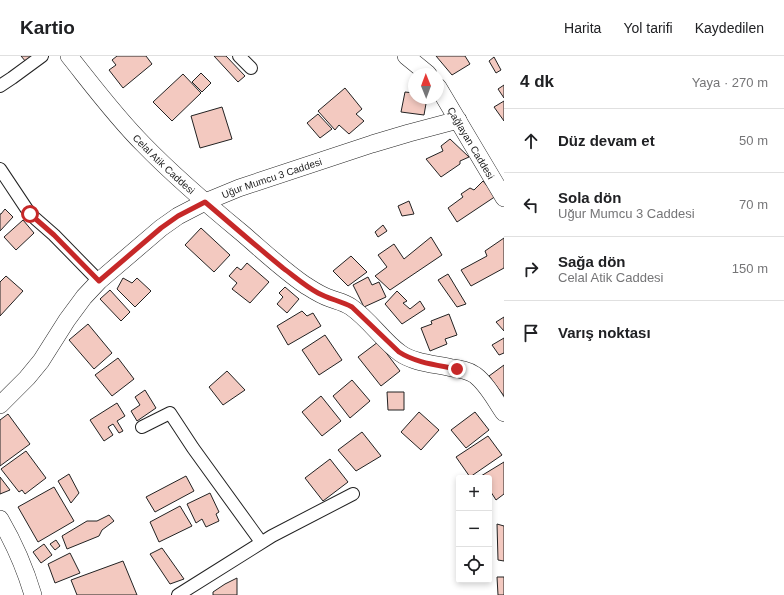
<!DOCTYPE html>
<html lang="tr">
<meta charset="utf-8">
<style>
:root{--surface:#fff;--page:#f6f6f6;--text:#202124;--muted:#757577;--line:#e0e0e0}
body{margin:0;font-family:Arial,sans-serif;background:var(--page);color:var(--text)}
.controls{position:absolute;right:12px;bottom:12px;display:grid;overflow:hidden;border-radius:4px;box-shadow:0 2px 6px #0003}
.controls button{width:36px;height:36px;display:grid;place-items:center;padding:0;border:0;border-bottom:1px solid var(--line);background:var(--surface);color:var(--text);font:20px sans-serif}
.compass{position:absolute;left:408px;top:12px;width:36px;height:36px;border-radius:50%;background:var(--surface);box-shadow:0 2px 6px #0003;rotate:359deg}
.stop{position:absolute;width:12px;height:12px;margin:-9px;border:3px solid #c62828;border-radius:50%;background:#fff}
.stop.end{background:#c62828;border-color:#fff;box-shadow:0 1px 4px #0008}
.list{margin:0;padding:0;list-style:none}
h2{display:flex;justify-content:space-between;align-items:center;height:52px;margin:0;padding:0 16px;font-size:17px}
h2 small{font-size:13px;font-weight:400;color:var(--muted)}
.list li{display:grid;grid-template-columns:26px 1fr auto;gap:12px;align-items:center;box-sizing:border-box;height:64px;padding:0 16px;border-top:1px solid var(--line)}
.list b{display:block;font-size:15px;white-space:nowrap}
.list p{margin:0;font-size:13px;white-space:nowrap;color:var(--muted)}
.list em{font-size:13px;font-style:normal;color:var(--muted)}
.icon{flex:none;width:22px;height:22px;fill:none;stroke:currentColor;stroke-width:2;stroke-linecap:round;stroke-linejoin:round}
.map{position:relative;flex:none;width:504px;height:539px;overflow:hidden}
header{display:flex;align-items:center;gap:24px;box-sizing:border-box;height:56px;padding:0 20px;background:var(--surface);border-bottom:1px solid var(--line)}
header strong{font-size:19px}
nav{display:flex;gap:22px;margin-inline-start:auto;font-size:14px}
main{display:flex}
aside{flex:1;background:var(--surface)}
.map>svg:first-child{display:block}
</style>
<header>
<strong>Kartio</strong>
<nav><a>Harita</a><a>Yol tarifi</a><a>Kaydedilen</a></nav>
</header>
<main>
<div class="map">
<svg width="504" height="539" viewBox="0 0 504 539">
<rect width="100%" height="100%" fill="#fff"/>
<!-- building -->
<path fill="#f3c9c0" stroke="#222" d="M21 0H32L26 6Z
M117 0H146L152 8 123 32 109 14 116 9 112 4Z
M214 0H226L245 20 238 26Z
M436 0H465L470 8 452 19Z
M494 1 501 14 496 17 489 5Z
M201 17 211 27 202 36 192 26Z
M183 18 201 37 172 65 153 46Z
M504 29V42L498 33Z
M345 32 362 53 356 58 364 65 349 78 339 69 335 74 318 55Z
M405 36 414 37V42H427L424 59 401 56Z
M504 45V65L494 51Z
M222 51 232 83 200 92 191 60Z
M318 58 332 73 320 82 307 67Z
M450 83 469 101 460 105V108L441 121 426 103 443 95 441 90Z
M483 125 496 140 457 166 448 152 463 141 461 138 470 132 474 134Z
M409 145 414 158 402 160 398 150Z
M5 153 13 161 0 175V158H1Z
M23 164 34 177 16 194 4 181Z
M383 169 387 175 378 181 375 176Z
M201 172 230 199 214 216 185 189Z
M431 181 442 199 390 234 375 220 387 211 378 199 394 188 404 203Z
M504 182V212L471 230 461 214 487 200 485 195Z
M351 200 367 216 348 230 333 215Z
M247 207 269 226 250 247 232 233 237 227 229 220 237 211 241 214Z
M448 218 466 248 457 251 438 224Z
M6 220 23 235 0 260V226Z
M368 221 372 229 379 226 386 241 364 251 353 229Z
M123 222 132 227 137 222 151 235 135 251 117 233Z
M285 231 299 243 287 257 277 248 283 241 279 237Z
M110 234 130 256 121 265 100 243Z
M397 235 407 245 403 247 410 253 420 245 425 253 402 268 385 248Z
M302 255 307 260 313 257 321 270 288 289 277 270Z
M449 258 457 279 445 283 447 288 430 295 421 272 432 268 431 265Z
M504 261V275L496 266Z
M88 268 112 297 94 313 69 284Z
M325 279 342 304 319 319 302 294Z
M504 282V297L499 299 492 289Z
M378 286 400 315 381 330 358 301Z
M118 302 134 323 112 340 95 319Z
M504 309V340L489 320Z
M227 315 245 334 223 349 209 331Z
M352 324 370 345 350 362 333 340Z
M145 334 156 352 137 365 131 355 140 349 135 341Z
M387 336H404V354H388Z
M321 340 341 365 322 380 302 356Z
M117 347 125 360 117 365 123 375 119 377 113 368 108 371 113 379 104 385 90 364Z
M419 356 439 374 421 394 401 376Z
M475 356 489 374 466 392 451 374Z
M8 358 30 388 0 410V364Z
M362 376 381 400 356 415 338 394Z
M488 380 502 399 470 421 456 401Z
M26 395 46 422 25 438 22 434 19 436 1 413Z
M330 403 348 426 323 445 305 422Z
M504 406V438L496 444 489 433V422H482L481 420Z
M69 418 79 437 71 447 58 425Z
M186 420 194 435 155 456 146 441Z
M0 421 10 434 0 438Z
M54 431 74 465 38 486 18 451Z
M210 437 219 456 216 458 219 465 206 471 202 463 196 467 187 448Z
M180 450 192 470 159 486 150 466Z
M109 459 114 465 102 474 99 480 67 493 62 480 87 465H97Z
M497 468 504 470V505L498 504Z
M56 484 60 490 55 494 50 488Z
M44 488 52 499 41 507 33 496Z
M162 492 184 523 170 528 150 498Z
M70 497 80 517 55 527 48 508Z
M123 505 137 539H77L71 524Z
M497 521H504V539H498Z
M237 522V539H213V536L225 528Z"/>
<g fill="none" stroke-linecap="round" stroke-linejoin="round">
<defs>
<path id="street" d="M239 0 251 12
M0 30 12 22 42 0
M0 113 30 158 54 179 99 225
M142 371 170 357 193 392 261 486
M178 539 272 480 353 438"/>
<g id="secondary">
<path id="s1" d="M69 0C93 30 116 61 143 88 174 120 208 149 242 177 263 195 283 214 305 229 313 234 320 239 329 242 337 245 344 246 351 251 370 264 382 284 400 297 414 307 435 308 452 312 460 313 468 314 475 319 487 328 495 344 504 357"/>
<path d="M406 0 428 18"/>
<path id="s2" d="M438 31 504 142"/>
<path id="s3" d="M0 349 27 322 41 305 67 264 84 241 99 225 161 172 178 160 205 146 239 132 372 88 409 77 458 64"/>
<path d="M0 463C14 487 25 512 33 539"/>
</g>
</defs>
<!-- street casing -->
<use href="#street" stroke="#222" stroke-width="14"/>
<!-- secondary casing -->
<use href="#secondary" stroke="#222" stroke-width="18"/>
<!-- street -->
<use href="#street" stroke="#fff" stroke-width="12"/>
<!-- secondary -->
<use href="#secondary" stroke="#fff" stroke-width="17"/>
</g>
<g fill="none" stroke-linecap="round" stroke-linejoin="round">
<!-- route -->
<path stroke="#c62828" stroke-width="5" d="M30 158 54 179 99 225 161 172 178 160 205 146C231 168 256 190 283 212 294 220 305 230 318 237 329 243 341 245 352 251L399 296C416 307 438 309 457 313"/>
</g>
<g text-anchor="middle" stroke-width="3" stroke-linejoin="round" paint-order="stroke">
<!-- street labels -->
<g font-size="10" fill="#222" stroke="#fff">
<text dy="4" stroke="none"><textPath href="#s2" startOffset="65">Çağlayan Caddesi</textPath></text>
<text dy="4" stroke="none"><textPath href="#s1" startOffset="144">Celal Atik Caddesi</textPath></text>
<text dy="4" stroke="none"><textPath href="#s3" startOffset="363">Uğur Mumcu 3 Caddesi</textPath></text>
</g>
</g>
</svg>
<div class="controls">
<button>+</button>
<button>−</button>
<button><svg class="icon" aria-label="locate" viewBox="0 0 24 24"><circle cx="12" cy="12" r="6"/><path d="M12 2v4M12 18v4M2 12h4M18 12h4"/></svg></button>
</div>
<svg class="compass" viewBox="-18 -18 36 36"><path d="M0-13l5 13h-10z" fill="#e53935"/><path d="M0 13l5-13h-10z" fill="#757577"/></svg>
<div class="stop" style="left:30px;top:158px"></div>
<div class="stop end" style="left:457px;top:313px"></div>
</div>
<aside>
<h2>4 dk<small>Yaya · 270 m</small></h2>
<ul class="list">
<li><svg class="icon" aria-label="ahead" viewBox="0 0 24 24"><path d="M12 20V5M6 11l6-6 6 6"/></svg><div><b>Düz devam et</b></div><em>50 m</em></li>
<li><svg class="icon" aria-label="left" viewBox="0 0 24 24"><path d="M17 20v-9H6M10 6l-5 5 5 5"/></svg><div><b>Sola dön</b><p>Uğur Mumcu 3 Caddesi</p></div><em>70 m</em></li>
<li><svg class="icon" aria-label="right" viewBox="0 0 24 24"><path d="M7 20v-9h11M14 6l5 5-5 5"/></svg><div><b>Sağa dön</b><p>Celal Atik Caddesi</p></div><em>150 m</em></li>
<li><svg class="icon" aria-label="arrive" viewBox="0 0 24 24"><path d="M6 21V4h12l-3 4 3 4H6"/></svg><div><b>Varış noktası</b></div></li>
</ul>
</aside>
</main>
